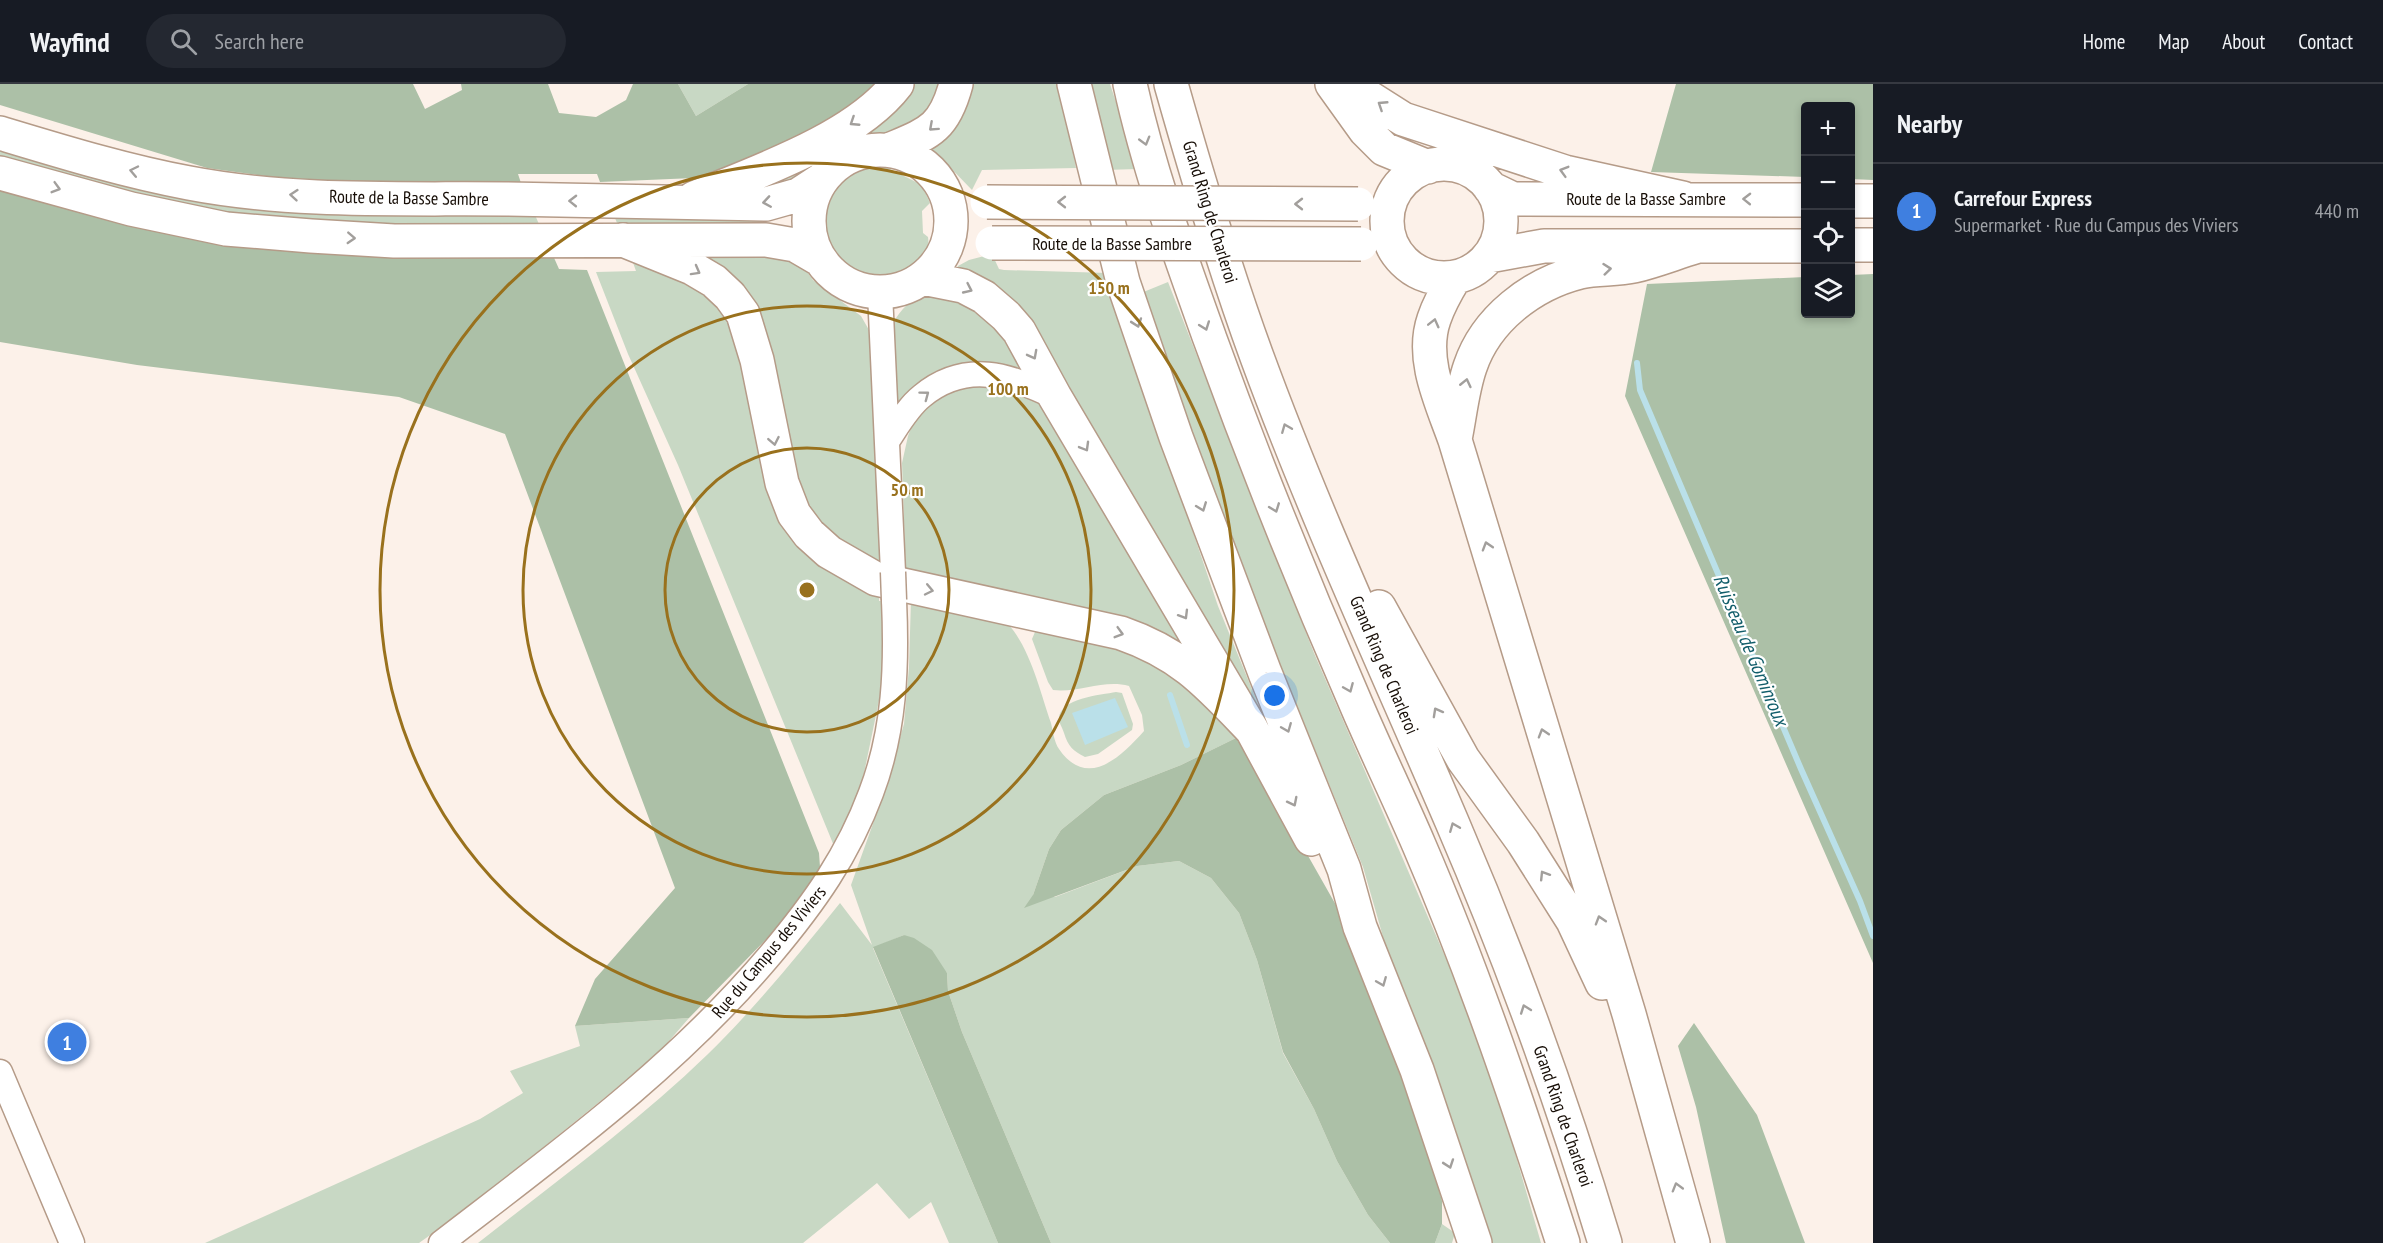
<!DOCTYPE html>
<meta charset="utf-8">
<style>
:root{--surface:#171b24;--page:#242831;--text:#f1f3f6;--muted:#9ea1a6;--line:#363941;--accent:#99711d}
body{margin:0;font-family:"PT Sans Narrow",sans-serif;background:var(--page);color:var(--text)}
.controls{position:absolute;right:18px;top:18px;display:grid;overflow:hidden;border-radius:6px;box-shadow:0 3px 9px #0003}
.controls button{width:54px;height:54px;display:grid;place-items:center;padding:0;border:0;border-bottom:2px solid var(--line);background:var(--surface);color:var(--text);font:30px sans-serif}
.you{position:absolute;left:1275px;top:612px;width:21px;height:21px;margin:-15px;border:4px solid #fff;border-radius:50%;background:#1a73e8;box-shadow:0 0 0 9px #1a73e833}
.badge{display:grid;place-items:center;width:39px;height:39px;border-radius:50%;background:var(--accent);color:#fff;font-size:20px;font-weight:700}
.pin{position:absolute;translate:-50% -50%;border:3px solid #fff;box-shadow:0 2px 6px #0006}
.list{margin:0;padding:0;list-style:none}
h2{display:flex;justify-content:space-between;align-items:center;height:78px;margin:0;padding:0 24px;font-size:26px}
h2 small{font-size:20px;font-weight:400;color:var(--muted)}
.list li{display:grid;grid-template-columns:39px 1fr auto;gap:18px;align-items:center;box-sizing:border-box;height:96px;padding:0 24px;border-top:2px solid var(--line)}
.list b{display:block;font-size:22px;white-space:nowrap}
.list p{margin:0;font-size:20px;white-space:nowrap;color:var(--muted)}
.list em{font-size:20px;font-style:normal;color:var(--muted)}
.icon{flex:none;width:33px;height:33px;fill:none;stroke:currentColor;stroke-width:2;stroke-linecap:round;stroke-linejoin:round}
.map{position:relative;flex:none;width:1873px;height:1159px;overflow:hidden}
header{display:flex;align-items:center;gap:36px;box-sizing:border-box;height:84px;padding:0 30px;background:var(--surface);border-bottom:2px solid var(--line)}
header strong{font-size:28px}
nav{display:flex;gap:33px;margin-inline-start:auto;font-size:21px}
.search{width:420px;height:54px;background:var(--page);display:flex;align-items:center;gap:15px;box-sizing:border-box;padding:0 21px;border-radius:33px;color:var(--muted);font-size:22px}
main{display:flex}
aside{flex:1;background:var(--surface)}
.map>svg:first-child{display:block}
</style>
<header>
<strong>Wayfind</strong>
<div class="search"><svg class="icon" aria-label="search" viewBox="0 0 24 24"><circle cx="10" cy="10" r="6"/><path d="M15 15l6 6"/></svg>Search here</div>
<nav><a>Home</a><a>Map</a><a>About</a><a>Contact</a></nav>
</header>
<main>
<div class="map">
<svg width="1873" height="1159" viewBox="0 0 1873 1159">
<rect width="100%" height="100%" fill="#fcf1e9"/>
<!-- green -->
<path fill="#c8d8c4" d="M678 0H748L696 32Z
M897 0H943L924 35 895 51 872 50 841 59 808 82 806 91 782 104H756Z
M960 0H1060L1076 84 982 86 972 106 941 74 919 60Z
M1087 0H1110L1138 85 1104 86Z
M0 61 535 131 542 147 521 148 202 132 0 77Z
M871 82 886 83 922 101 930 119 922 127 923 149 928 153C930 166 924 172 915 180 905 188 893 192 881 191 872 191 861 191 853 187 816 165 814 109 853 88 858 85 865 84 871 82Z
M763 127 761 145 621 149 613 129Z
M760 163 800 178 813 196 861 232 869 246 881 431 879 487 814 446 698 166Z
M992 170 999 185 1004 186 1108 189 1124 255 1172 386 1218 522 1267 642 1090 347 956 186 958 182 969 176Z
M631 173 707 207 736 242 770 379 879 507V517H882L884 592 861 704 834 762 678 381 628 270 596 188 636 187Z
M1168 198 1314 569 1485 965 1541 1159H1471L1363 783 1216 424 1141 209Z
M923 207 968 210 1037 287 996 285 899 323C897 307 888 251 894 238 900 225 913 216 923 207Z
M1001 299 1045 320 1194 571 906 495 902 379 908 352 916 331 931 318 964 300Z
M911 515C927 518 991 527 1000 533 1028 553 1040 608 1051 639 1053 647 1054 658 1059 665 1087 706 1121 673 1144 647L1142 631 1129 602C1104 595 1079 609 1053 606L1048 598 1032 555 1035 548 1048 540 1166 581 1240 652 1181 681 1104 711 1061 746 1049 765 1033 811 1055 813 1137 782 1179 777 1211 794 1239 829 1257 876 1283 969 1314 1025 1337 1077 1368 1131 1390 1159H1051L962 948 948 907 947 889 904 851 873 864 998 1159H949L931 1118 909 1135 877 1099 803 1159H478C555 1098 637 1039 708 970 756 923 798 871 840 819L872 861 851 801 884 709 904 640 909 583Z
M1116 608 1122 609 1133 640 1132 646 1098 670 1085 673C1073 667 1068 662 1064 649 1063 645 1059 639 1059 635 1059 614 1101 611 1116 608Z
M689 934 656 972 471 1122 419 1159H205L480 1035 523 1009 510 987 580 962 575 942Z
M1442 1140 1455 1149 1452 1159H1435Z"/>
<!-- forest -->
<path fill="#acc0a7" d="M0 0H413L425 25 462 6 461 0H548L559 29 596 33 626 16 633 0H678L696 32 748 0H884L829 44 734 83 694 94 600 98 597 90H518L522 102 331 101 207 84 0 21Z
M1676 0H1873V96L1851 95 1850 22H1806L1805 93 1651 88Z
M0 101 219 154 551 167 559 185 587 186 819 769 820 783 792 829 689 934 575 942 595 895 675 804 505 350 399 313 137 281 0 258Z
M1873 190V879L1625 312 1647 200 1805 193 1806 230H1850L1851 191Z
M1240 652 1345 837 1404 976 1442 1117V1140L1435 1159H1390L1368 1131 1337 1077 1314 1025 1283 968 1257 876 1239 829 1211 794 1179 777 1137 782 1024 824 1033 811 1049 765 1061 746 1104 711 1181 681Z
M904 851 914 854 932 866 947 889 948 907 962 948 1051 1159H998L873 863Z
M1694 939 1757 1031 1805 1159H1726L1696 1023 1678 962Z"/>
<!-- water -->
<path fill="#bae0e9" d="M1115 614 1128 643 1085 661 1072 629Z"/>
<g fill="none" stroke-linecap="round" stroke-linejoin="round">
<!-- stream -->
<path stroke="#bae0e9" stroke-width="6" d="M1637 279 1640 306 1801 685 1860 817 1873 852
M1170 611 1187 661"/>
<defs>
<path id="minor" d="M880 209 893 488
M888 356C898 341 908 323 922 312 966 276 1010 291 1055 313
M0 988 72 1159
M441 1159C559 1068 674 985 771 870 814 819 848 771 871 709 895 646 897 582 894 516"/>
<path id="highway" d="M1074 0 1123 198 1176 353 1265 589 1344 785 1360 843 1417 986 1475 1159
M1130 0C1149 87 1180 171 1210 255 1254 376 1302 496 1353 613 1374 663 1398 712 1419 761 1475 891 1520 1025 1563 1159
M1171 0C1197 92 1224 183 1257 273 1315 431 1386 584 1452 738 1511 875 1562 1016 1605 1159
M1332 0 1365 46 1384 65 1428 83
M1348 0 1403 35 1565 88 1683 114
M0 49C63 68 125 87 189 99 294 119 401 114 507 115 593 116 680 119 766 120L798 111 821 96
M809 137a71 71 0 1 1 142 0a71 71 0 1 1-142 0Z
M889 66C929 49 944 45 956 0
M1387 137a57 57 0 1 1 114 0a57 57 0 1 1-114 0Z
M0 89 131 125 226 145 311 152 394 157 766 156 795 161 819 175
M1490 104 1513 115 1806 116
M694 114C757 88 856 54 897 0
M1850 117H1873
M623 156 692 184 714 197 730 212 743 230 757 276 782 399 794 430 809 450 829 468 876 495 1121 549C1182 570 1208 600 1252 646
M1850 161H1873
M1489 172 1544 162H1806
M1455 193C1447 206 1439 220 1434 235 1420 275 1442 319 1455 356L1629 930 1693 1159
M923 194 963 202 984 213 1006 232 1019 247 1055 313 1252 646 1311 755
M1455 355C1460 331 1462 306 1470 283 1486 235 1532 200 1580 188 1597 184 1616 186 1634 182 1655 177 1675 169 1695 163
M1379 523 1463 675 1523 758 1573 837 1602 899"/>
</defs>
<!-- minor casing -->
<use href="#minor" stroke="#b59b88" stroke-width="27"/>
<!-- highway casing -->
<use href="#highway" stroke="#b59b88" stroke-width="36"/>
<!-- minor -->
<use href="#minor" stroke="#fff" stroke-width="24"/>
<!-- highway -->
<use href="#highway" stroke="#fff" stroke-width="33"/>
<defs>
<path id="minor-bridge" d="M893 488 894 516"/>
<path id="highway-bridge" d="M987 118 1358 120
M992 159 1361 160"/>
</defs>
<!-- minor-bridge casing -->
<use href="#minor-bridge" stroke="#b59b88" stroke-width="27" stroke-linecap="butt"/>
<!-- highway-bridge casing -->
<use href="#highway-bridge" stroke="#b59b88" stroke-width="36" stroke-linecap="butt"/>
<!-- minor-bridge -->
<use href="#minor-bridge" stroke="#fff" stroke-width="24"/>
<!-- highway-bridge -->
<use href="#highway-bridge" stroke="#fff" stroke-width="33"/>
</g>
<!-- one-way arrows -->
<defs><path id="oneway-chevron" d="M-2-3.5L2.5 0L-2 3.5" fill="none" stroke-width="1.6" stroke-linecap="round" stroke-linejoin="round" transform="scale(1.5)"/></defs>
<g stroke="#a29f9c">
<use href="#oneway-chevron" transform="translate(1382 21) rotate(-147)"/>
<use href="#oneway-chevron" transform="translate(854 38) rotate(147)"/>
<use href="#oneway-chevron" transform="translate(933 43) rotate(138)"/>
<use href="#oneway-chevron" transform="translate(1145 57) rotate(74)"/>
<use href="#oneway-chevron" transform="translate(134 87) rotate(-168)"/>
<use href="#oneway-chevron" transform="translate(1564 87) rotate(-164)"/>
<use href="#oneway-chevron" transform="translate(56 104) rotate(16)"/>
<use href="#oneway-chevron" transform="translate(294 111) rotate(-175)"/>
<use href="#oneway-chevron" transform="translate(1747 115) rotate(-179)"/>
<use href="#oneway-chevron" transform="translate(573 117) rotate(-179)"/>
<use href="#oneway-chevron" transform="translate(767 118) rotate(171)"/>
<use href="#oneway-chevron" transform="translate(1062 118) rotate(-180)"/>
<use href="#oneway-chevron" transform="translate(1299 120) rotate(-180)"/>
<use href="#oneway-chevron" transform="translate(351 154) rotate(3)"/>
<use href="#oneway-chevron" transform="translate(1607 185) rotate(-6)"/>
<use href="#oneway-chevron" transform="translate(696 187) rotate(29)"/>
<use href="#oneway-chevron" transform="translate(968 205) rotate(25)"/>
<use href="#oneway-chevron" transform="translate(1137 239) rotate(71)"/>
<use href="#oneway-chevron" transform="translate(1434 239) rotate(-76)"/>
<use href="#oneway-chevron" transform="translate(1205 242) rotate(70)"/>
<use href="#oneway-chevron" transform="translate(1033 271) rotate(62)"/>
<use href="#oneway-chevron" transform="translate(1466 299) rotate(-77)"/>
<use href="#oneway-chevron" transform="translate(925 311) rotate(-37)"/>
<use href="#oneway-chevron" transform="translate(1286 344) rotate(-112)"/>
<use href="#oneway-chevron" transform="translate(774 357) rotate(79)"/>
<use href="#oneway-chevron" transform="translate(1085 363) rotate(60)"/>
<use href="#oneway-chevron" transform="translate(1202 423) rotate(69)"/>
<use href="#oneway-chevron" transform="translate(1275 424) rotate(69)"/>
<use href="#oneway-chevron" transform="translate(1487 462) rotate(-107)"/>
<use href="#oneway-chevron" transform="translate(929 506) rotate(12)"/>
<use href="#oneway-chevron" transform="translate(1184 531) rotate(59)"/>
<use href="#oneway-chevron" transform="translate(1119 549) rotate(16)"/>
<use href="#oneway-chevron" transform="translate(1349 604) rotate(67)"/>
<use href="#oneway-chevron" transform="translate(1437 628) rotate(-119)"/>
<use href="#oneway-chevron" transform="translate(1287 644) rotate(68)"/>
<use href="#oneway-chevron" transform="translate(1543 649) rotate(-107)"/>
<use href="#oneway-chevron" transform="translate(1293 718) rotate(63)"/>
<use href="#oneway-chevron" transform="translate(1454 743) rotate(-112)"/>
<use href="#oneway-chevron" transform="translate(1544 791) rotate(-122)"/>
<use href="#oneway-chevron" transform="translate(1600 836) rotate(-107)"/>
<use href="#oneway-chevron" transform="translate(1382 898) rotate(68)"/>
<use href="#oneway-chevron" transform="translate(1525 925) rotate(-110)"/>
<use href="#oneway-chevron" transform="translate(1449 1080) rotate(71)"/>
<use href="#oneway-chevron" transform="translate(1677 1103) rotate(-106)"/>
</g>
<!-- distance rings -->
<g fill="none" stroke="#99711d" stroke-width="3">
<circle cx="807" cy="506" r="142"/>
<circle cx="807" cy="506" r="284"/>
<circle cx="807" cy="506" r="427"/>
</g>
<g text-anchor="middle" stroke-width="4.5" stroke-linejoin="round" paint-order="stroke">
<!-- street labels -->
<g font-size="18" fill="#170e07" stroke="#fff">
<text transform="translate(409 114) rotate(1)" y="6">Route de la Basse Sambre</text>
<text x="1646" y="121">Route de la Basse Sambre</text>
<text transform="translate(1210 128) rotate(73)" y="6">Grand Ring de Charleroi</text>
<text x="1112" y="166">Route de la Basse Sambre</text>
<text transform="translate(1384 581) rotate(67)" y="6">Grand Ring de Charleroi</text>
<text transform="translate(769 868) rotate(-50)" y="6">Rue du Campus des Viviers</text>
<text transform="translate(1563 1032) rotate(71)" y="6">Grand Ring de Charleroi</text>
</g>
<!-- water labels -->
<g font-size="20" font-style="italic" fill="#125e6b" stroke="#fff">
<text transform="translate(1751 566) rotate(67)" y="7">Ruisseau de Gominroux</text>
</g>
</g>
<circle cx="807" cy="506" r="9" fill="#99711d" stroke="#fff" stroke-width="3"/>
<g font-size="18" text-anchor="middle" font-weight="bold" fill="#99711d" stroke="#fff" stroke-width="4.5" stroke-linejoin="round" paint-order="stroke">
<text x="1109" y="210">150 m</text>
<text x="1008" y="311">100 m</text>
<text x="907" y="412">50 m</text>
</g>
</svg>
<div class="controls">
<button>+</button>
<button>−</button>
<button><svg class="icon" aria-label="locate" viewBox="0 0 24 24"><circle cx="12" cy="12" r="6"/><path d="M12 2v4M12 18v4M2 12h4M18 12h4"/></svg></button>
<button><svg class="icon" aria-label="layers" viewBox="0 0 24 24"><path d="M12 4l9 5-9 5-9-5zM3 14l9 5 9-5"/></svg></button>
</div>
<div class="you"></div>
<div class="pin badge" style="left:67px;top:958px;background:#3f7fe0">1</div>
</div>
<aside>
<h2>Nearby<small></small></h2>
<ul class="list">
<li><span class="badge" style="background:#3f7fe0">1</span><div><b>Carrefour Express</b><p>Supermarket · Rue du Campus des Viviers</p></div><em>440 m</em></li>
</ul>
</aside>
</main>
